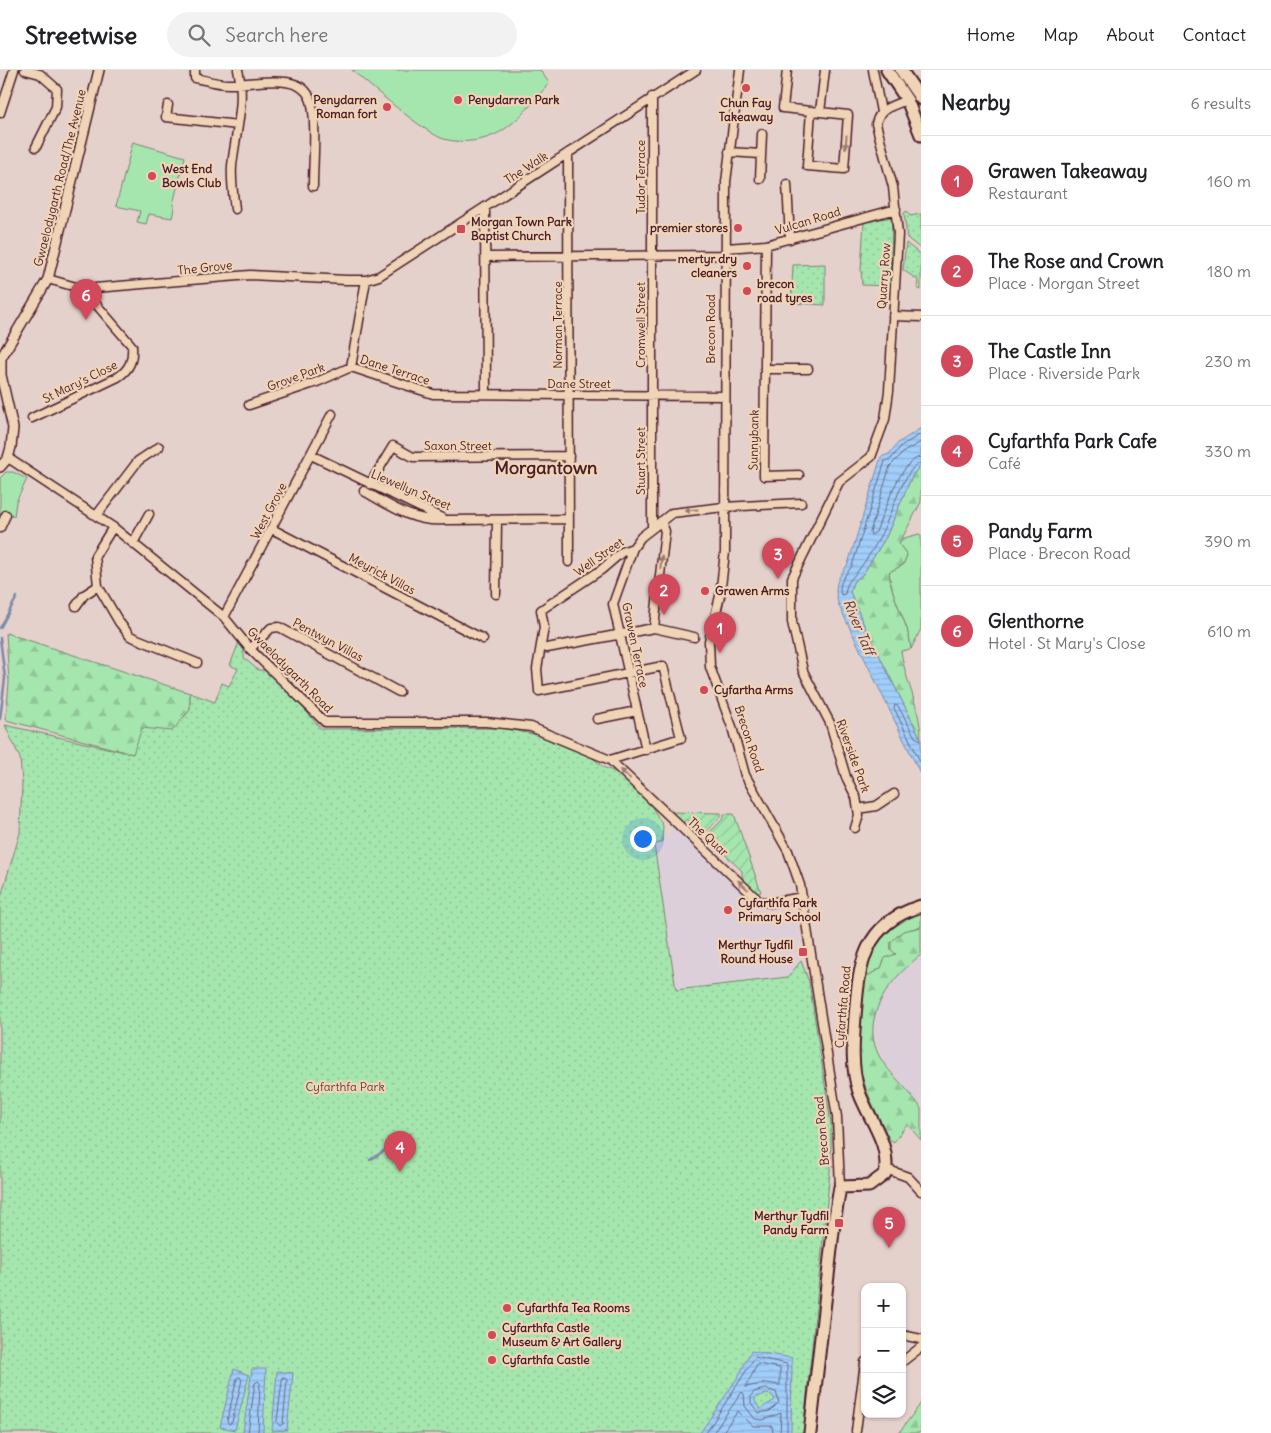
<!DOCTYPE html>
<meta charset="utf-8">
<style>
:root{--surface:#fff;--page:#f2f2f2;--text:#202124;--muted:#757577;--line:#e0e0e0;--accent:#d1495b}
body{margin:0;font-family:Delius,sans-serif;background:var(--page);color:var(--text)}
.controls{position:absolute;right:15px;bottom:15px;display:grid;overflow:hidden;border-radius:10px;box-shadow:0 1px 4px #0004}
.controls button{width:45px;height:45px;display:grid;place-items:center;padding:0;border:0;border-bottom:1px solid var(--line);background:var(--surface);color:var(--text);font:25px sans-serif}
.you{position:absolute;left:642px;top:768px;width:18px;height:18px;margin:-12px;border:4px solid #fff;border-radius:50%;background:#1a73e8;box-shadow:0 0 0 8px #1a73e833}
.badge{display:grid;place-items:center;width:32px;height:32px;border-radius:50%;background:var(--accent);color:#fff;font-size:16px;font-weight:700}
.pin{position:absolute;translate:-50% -41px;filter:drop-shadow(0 1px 2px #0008)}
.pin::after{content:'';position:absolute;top:26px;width:18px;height:15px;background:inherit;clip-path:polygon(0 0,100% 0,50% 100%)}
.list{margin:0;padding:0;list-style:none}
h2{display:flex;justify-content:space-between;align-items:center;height:65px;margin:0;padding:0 20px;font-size:21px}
h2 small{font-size:16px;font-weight:400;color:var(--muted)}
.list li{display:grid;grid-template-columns:32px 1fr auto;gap:15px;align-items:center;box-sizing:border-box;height:90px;padding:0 20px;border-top:1px solid var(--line)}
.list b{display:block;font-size:19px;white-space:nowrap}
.list p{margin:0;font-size:16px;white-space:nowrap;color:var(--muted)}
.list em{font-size:16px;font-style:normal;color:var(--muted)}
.icon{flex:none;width:28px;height:28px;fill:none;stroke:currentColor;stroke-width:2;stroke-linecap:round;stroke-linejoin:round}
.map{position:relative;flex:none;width:921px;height:1363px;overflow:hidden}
header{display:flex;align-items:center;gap:30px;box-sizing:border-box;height:70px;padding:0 25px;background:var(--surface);border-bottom:1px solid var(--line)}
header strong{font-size:24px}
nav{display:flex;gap:28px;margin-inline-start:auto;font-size:18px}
.search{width:350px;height:45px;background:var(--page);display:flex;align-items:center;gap:12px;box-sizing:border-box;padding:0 18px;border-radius:28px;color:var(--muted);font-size:19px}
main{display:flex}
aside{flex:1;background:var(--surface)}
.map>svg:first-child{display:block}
</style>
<header>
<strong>Streetwise</strong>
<div class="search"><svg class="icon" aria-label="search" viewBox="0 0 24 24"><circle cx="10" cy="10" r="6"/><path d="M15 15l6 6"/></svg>Search here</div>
<nav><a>Home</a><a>Map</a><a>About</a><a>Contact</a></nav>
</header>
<main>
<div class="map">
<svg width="921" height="1363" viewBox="0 0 921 1363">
<defs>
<pattern id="forest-firs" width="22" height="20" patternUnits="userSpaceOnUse" patternTransform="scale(1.25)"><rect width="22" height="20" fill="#a5e6af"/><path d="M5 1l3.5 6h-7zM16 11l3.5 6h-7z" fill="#90c597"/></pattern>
<pattern id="park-dots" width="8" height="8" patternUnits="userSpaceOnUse" patternTransform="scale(1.25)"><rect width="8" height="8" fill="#a5e6af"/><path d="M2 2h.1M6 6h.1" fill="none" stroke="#90c597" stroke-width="1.8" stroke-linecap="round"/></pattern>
<pattern id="garden-furrows" width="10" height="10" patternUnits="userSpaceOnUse" patternTransform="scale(1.25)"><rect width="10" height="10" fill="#a5e6af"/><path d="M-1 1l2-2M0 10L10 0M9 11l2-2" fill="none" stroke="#90c597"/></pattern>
<pattern id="water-rules" width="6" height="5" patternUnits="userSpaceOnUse" patternTransform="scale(1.25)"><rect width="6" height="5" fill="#a0cefb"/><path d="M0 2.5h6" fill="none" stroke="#8bb0d7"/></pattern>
</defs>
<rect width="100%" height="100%" fill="#e5d1cc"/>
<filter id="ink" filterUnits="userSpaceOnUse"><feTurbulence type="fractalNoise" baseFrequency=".02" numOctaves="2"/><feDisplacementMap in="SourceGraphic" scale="10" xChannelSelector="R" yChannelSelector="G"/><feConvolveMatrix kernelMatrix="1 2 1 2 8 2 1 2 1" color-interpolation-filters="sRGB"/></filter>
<g filter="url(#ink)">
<!-- built -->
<path fill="#ddcfda" d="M674 759H679L763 837 791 834V842L800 851 799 877 797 878 800 890 788 907 676 920 654 775 662 772V765L669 764Z
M921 885V1039L883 992 873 962 874 943 886 919 908 895Z"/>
<!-- grass -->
<path fill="#a5e6af" stroke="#78826d" d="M352 0H540L549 13C535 30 520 50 500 62 485 71 462 74 444 69 426 64 369 15 352 0Z
M133 72 185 87 173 134 174 138 172 148 149 144 146 154 137 152 140 141 116 136Z
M6 402H13L27 409 16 432 14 446 4 444 0 454V408Z
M919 464 921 465V559L911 579C909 552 891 530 889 502L903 495 907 485 899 474 904 468Z
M921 842V857L903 861 891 872V879L896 884 885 889 881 898 866 907C875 869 883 856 921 842Z"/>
<!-- forest -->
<path fill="url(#forest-firs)" stroke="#78826d" d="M921 395V432L899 474 907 485 903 495 889 502C891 530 909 552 911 579L901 581C905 611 921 639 921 669L863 553 850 522 853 512 863 504 886 467 912 406Z
M6 563 190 623V640L172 662 133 684 6 650 9 612Z
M921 857V885C888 910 854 954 885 995 892 1005 918 1030 921 1039 921 1047 921 1061 921 1070L907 1054 894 1072 889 1069C879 1047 867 1026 861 1002 855 976 859 933 866 907L881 898 885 888 896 884 891 880V872L903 861Z
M921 1333V1361L919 1363H899Z"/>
<!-- park -->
<path fill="url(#park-dots)" stroke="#78826d" d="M907 141 910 146 921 144V179L907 168 904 143Z
M892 147 890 216 862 215 861 199 864 152Z
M906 173 921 185V220L917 218 918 210 903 200Z
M825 194V235L791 233 793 195Z
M239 572 244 578V588L258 600 272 601 321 659 501 658 543 666 590 686 605 698 619 703 652 737 663 756 662 772 654 775 676 920 788 907 801 891 809 912 831 1053V1092L803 1363H0V830L20 763 22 713 20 688 5 655 133 684 142 658 172 661 190 640V623L215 632 222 613 229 616 238 599 230 595Z"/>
<!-- garden -->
<path fill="url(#garden-furrows)" stroke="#78826d" d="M669 742 721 743V747L703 764 687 749 681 754Z
M724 744H734L761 822 756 824 742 812V801L706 766 724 748Z"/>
<!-- water -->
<path fill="url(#water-rules)" stroke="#7e88a8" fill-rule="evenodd" d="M921 358V395L912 406 886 467 863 504 853 512 850 522 863 553 921 669V705L839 536C833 518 836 510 848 494L881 387 889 384 898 373Z
M751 1281 792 1288 791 1363H700L738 1307ZM766 1324 772 1325 775 1330 760 1339 755 1331V1327Z
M234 1299 249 1305 235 1360 220 1357Z
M252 1299H266L263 1362H243Z
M277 1301 293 1303 287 1360 272 1361Z"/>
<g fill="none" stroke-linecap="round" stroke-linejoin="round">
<!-- shore -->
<path stroke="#6c657e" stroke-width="1" d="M921 364 901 376 892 388 885 391 852 496C846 505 837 513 841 525L845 524C847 509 853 509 860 498 871 484 880 468 887 451 893 438 907 394 921 393
M921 372 905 381 890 396 870 462 871 465 876 462C883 444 901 388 921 387
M921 670 915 667 898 636 895 635 894 638 921 693
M758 1294 780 1298V1315L766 1313 746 1317Z
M240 1307 242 1310 232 1352 229 1354 227 1351 237 1308Z
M283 1307 287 1310 283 1354 280 1356 277 1353Z
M766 1319 776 1322 779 1332 770 1341 759 1343 751 1333V1326L754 1322Z
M248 1363 255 1313 258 1311 260 1313 258 1363
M706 1363 755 1287 787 1294V1363
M713 1363 742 1322 744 1324 745 1336 755 1349 763 1350 781 1343 780 1363
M722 1363 738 1341 753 1356H772L773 1363"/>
<!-- stream -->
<path stroke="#7e88a8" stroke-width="2.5" d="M0 558 17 527
M0 568 5 608 0 649
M370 1090 410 1064"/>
<defs>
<path id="minor" d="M25 0 40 4 57 19 56 37 36 77
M195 0V8C205 10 217 14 229 14 254 15 302 0 311 31 317 53 313 93 313 116
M740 0 726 112 725 482 720 526 709 571 710 597 732 657 745 705 788 781 800 815 837 1047 840 1117
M787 0 783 38 848 45 844 99 807 96 811 41
M873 0 881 42
M168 35 166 47 238 55
M820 42 825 0
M0 43 14 0
M729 82 761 84
M568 83 569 492
M760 109 762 64
M787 114 790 169
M485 138 486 324
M235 139C233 124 231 111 232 96 235 65 246 31 238 0
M766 175 764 406 799 405
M726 178 766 175 896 139
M485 187 726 185
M48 209 83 219 250 205 346 210H366L379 206 696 0
M893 246 921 247
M351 297 433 324 725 326
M351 297 366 210
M766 299H808
M249 335 317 312 351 297
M32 348 118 307C130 299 133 290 132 276L83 219
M311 385 446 450 569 449
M8 388 113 457 224 547 250 579 325 652H486L531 657 545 663 610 690 758 830 770 833 802 827
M370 414 393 376 413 387 569 386
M364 421C389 435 414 453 444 450
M96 446 138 391 159 377
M652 457V27
M0 458 6 445
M272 459 483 569
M133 473 149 444
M633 478 613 534 646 680
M98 516 119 552 130 566 197 593
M496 524 497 450
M76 536 84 525 98 516 95 486 113 457
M224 547 332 344
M654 558 665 461 661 451
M547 578 654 558 694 567
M250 579 271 558 279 557 399 622
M597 649 637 641
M610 690 681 668 663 596 539 621 537 599 544 557 541 540 601 500 622 482 633 478 641 467 672 443 724 437 801 433
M858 739 876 736 894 724
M855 758 859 745 856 727 846 707 830 653 803 601 792 552V508L839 412 871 387 885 349 889 321 898 164 893 117 876 54C879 38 894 35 907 30
M886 1099 908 1107 921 1121
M902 1265 921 1269
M902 1292 921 1277
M856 1361 865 1292"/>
<path id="tertiary" d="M0 397 8 388 11 377 13 358 1 305V288L48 209 99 0"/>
<path id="primary" d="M887 0 907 30 921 65
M901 0 921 29
M810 1363 834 1153 840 1117 869 1116 885 1104C891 1074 869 1050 859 1022 851 998 853 973 855 947 859 894 863 854 921 836"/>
</defs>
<!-- minor casing -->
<use href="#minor" stroke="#4a1f2b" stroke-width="11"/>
<!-- tertiary casing -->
<use href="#tertiary" stroke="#4a1f2b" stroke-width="12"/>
<!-- primary casing -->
<use href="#primary" stroke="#4a1f2b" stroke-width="15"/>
<!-- minor -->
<use href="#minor" stroke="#f0d4b7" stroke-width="8"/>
<!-- tertiary -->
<use href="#tertiary" stroke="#f0d4b7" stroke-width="9"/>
<!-- primary -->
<use href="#primary" stroke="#f0d4b7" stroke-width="11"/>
</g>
<!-- one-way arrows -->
<defs><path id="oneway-solid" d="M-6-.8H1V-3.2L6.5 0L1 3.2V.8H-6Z" transform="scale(1.25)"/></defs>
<g fill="#9d7a71">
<use href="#oneway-solid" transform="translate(846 72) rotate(95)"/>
<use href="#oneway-solid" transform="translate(691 440) rotate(177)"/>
<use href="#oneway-solid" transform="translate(661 492) rotate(-84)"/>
<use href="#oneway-solid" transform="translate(625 704) rotate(-139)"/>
<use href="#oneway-solid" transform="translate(743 815) rotate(-137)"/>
</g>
</g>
<!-- markers -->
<g fill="#d1495b" stroke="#f0d4b7" stroke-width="2">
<circle cx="746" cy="18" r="5"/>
<circle cx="458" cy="30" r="5"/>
<circle cx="387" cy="37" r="5"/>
<circle cx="152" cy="106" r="5"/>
<circle cx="738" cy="158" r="5"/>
<rect x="456" y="154" width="10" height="10" rx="2.5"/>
<circle cx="747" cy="196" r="5"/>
<circle cx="747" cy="221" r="5"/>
<circle cx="705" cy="521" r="5"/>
<circle cx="704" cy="620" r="5"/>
<circle cx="728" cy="840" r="5"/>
<rect x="798" y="877" width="10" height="10" rx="2.5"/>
<rect x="834" y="1148" width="10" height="10" rx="2.5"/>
<circle cx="507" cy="1238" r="5"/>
<circle cx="492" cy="1265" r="5"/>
<circle cx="492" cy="1290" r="5"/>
</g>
<g text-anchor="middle" stroke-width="4.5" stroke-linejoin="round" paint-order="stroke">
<!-- poi labels -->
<g font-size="12" font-weight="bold" fill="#4a1f2b" stroke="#f0d4b7" text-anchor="start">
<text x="377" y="34" text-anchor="end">Penydarren<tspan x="377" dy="14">Roman fort</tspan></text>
<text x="468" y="34">Penydarren Park</text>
<text x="746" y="37" text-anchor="middle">Chun Fay<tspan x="746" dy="14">Takeaway</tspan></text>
<text x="162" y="103">West End<tspan x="162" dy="14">Bowls Club</tspan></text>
<text x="471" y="156">Morgan Town Park<tspan x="471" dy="14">Baptist Church</tspan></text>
<text x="728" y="162" text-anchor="end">premier stores</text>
<text x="737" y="193" text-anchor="end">mertyr dry<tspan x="737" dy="14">cleaners</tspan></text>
<text x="757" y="218">brecon<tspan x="757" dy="14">road tyres</tspan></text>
<text x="715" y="525">Grawen Arms</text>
<text x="714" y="624">Cyfartha Arms</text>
<text x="738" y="837">Cyfarthfa Park<tspan x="738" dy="14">Primary School</tspan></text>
<text x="793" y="879" text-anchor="end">Merthyr Tydfil<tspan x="793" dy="14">Round House</tspan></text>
<text x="829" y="1150" text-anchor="end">Merthyr Tydfil<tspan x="829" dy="14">Pandy Farm</tspan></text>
<text x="517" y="1242">Cyfarthfa Tea Rooms</text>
<text x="502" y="1262">Cyfarthfa Castle<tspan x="502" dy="14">Museum &amp; Art Gallery</tspan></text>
<text x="502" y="1294">Cyfarthfa Castle</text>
</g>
<!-- street labels -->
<g font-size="12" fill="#4a1f2b" stroke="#f0d4b7">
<text transform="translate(526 98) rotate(-33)" y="4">The Walk</text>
<text transform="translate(641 107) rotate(-90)" y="4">Tudor Terrace</text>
<text transform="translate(60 108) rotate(-76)" y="4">Gwaelodygarth Road/The Avenue</text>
<text transform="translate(808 151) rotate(-17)" y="4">Vulcan Road</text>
<text transform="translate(205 198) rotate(-6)" y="4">The Grove</text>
<text transform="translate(884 206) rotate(-86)" y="4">Quarry Row</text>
<text transform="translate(558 255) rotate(-90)" y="4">Norman Terrace</text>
<text transform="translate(641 255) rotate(-90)" y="4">Cromwell Street</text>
<text transform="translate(711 259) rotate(-90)" y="4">Brecon Road</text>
<text transform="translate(395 300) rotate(18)" y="4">Dane Terrace</text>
<text transform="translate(296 307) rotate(-20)" y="4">Grove Park</text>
<text transform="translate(80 312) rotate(-26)" y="4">St Mary's Close</text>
<text x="579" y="318">Dane Street</text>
<text transform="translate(754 370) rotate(-89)" y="4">Sunnybank</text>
<text x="458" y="380">Saxon Street</text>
<text transform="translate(641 391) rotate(-90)" y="4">Stuart Street</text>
<text transform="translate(411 420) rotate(23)" y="4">Llewellyn Street</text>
<text transform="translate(269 441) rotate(-62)" y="4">West Grove</text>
<text transform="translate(599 487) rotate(-35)" y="4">Well Street</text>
<text transform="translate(382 504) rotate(28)" y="4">Meyrick Villas</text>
<text transform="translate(328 570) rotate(28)" y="4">Pentwyn Villas</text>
<text transform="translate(635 575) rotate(78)" y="4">Grawen Terrace</text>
<text transform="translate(290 600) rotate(45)" y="4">Gwaelodygarth Road</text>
<text transform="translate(749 669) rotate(72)" y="4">Brecon Road</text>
<text transform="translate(853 686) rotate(70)" y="4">Riverside Park</text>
<text transform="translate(708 767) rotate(43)" y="4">The Quar</text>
<text transform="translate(843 937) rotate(-85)" y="4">Cyfarthfa Road</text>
<text transform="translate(822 1061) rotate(-95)" y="4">Brecon Road</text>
</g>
<!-- park labels -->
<g font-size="12" fill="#583d3f" stroke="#f0d4b7">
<text x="345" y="1021">Cyfarthfa Park</text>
</g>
<!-- water labels -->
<g font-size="14" font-style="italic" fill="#57394a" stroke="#f0d4b7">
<text transform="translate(859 557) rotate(67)" y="5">River Taff</text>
</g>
<!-- district labels -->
<g font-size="18" font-weight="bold" fill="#4a1f2b" stroke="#f0d4b7">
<text x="546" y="404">Morgantown</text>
</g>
</g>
</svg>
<div class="controls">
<button>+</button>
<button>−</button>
<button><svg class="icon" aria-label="layers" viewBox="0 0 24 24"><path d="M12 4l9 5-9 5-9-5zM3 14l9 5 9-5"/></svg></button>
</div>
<div class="you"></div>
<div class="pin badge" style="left:720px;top:583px">1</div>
<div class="pin badge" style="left:664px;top:545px">2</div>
<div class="pin badge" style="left:778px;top:509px">3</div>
<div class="pin badge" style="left:400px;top:1102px">4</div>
<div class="pin badge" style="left:889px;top:1178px">5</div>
<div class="pin badge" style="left:86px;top:250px">6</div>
</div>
<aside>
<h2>Nearby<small>6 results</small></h2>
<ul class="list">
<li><span class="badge">1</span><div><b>Grawen Takeaway</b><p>Restaurant</p></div><em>160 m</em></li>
<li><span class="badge">2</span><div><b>The Rose and Crown</b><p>Place · Morgan Street</p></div><em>180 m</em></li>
<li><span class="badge">3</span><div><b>The Castle Inn</b><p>Place · Riverside Park</p></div><em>230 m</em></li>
<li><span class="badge">4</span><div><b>Cyfarthfa Park Cafe</b><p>Café</p></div><em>330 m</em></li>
<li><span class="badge">5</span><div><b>Pandy Farm</b><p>Place · Brecon Road</p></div><em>390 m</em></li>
<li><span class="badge">6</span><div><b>Glenthorne</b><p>Hotel · St Mary's Close</p></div><em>610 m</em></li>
</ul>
</aside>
</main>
